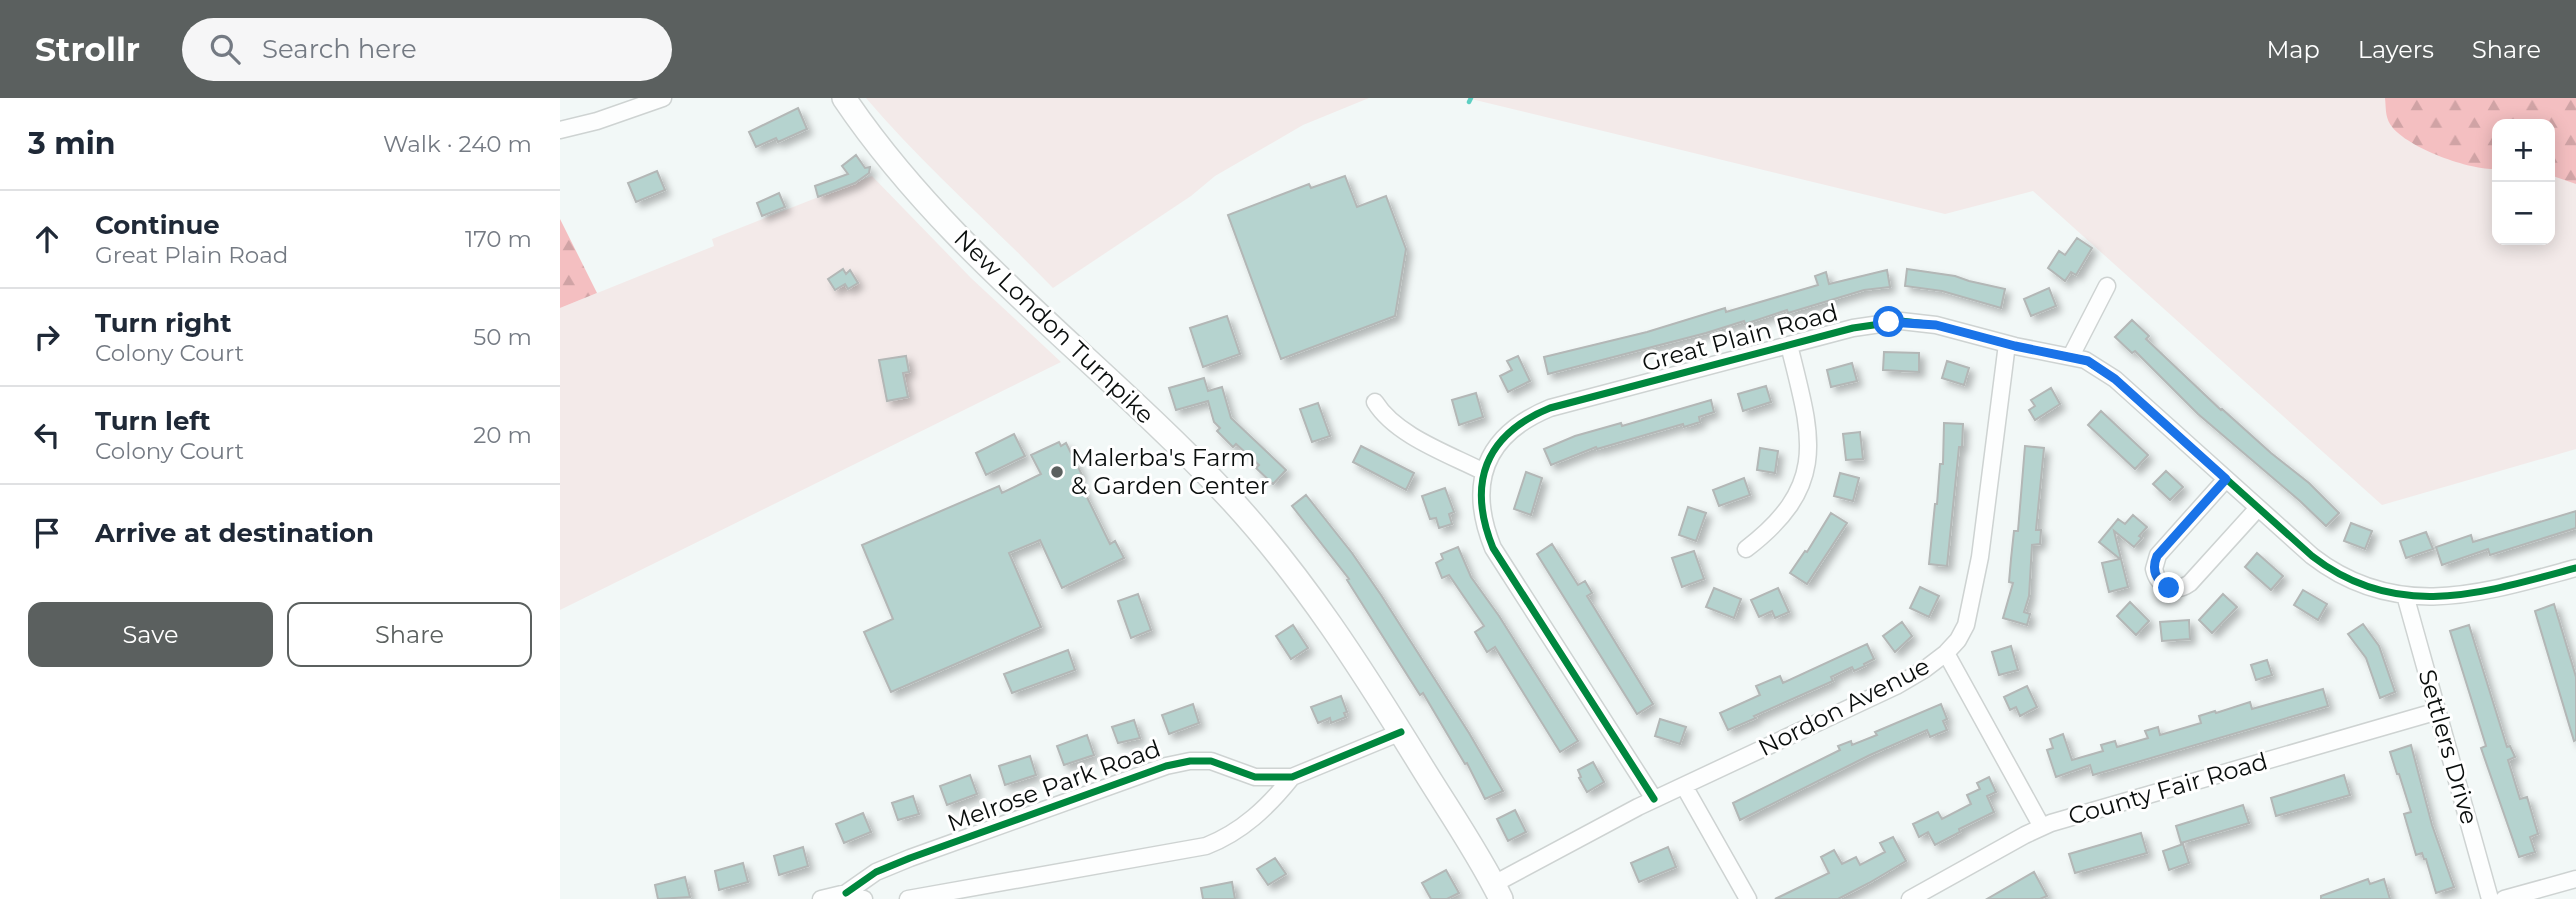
<!DOCTYPE html>
<meta charset="utf-8">
<style>
:root{--surface:#fff;--page:#f6f6f7;--text:#1f2937;--muted:#747a83;--line:#e0e1e3;--accent:#5b605f}
body{margin:0;font-family:Montserrat,sans-serif;background:var(--page);color:var(--text)}
.controls{position:absolute;right:21px;top:21px;display:grid;overflow:hidden;border-radius:14px;box-shadow:0 4px 18px #0003}
.controls button{width:63px;height:63px;display:grid;place-items:center;padding:0;border:0;border-bottom:2px solid var(--line);background:var(--surface);color:var(--text);font:35px sans-serif}
.stop{position:absolute;width:21px;height:21px;margin:-16px;border:5px solid #1a73e8;border-radius:50%;background:#fff}
.stop.end{background:#1a73e8;border-color:#fff;box-shadow:0 2px 7px #0008}
.list{margin:0;padding:0;list-style:none}
h2{display:flex;justify-content:space-between;align-items:center;height:91px;margin:0;padding:0 28px;font-size:30px}
h2 small{font-size:23px;font-weight:400;color:var(--muted)}
.list li{display:grid;grid-template-columns:46px 1fr auto;gap:21px;align-items:center;box-sizing:border-box;height:98px;padding:0 28px;border-top:2px solid var(--line)}
.list b{display:block;font-size:26px;white-space:nowrap}
.list p{margin:0;font-size:23px;white-space:nowrap;color:var(--muted)}
.list em{font-size:23px;font-style:normal;color:var(--muted)}
.actions{display:flex;gap:14px;padding:21px 28px}
.actions a{flex:1;padding:16px 0;border:2px solid var(--accent);border-radius:14px;text-align:center;font-size:24px;color:var(--accent)}
.actions .main{background:var(--accent);color:#fff}
.icon{flex:none;width:38px;height:38px;fill:none;stroke:currentColor;stroke-width:2;stroke-linecap:round;stroke-linejoin:round}
.map{position:relative;flex:none;width:2016px;height:801px;overflow:hidden}
header{display:flex;align-items:center;gap:42px;box-sizing:border-box;height:98px;padding:0 35px;background:var(--accent);color:#fff}
header strong{font-size:33px}
nav{display:flex;gap:38px;margin-inline-start:auto;font-size:24px}
.search{width:490px;height:63px;background:var(--page);display:flex;align-items:center;gap:18px;box-sizing:border-box;padding:0 24px;border-radius:38px;color:var(--muted);font-size:26px}
main{display:flex}
aside{flex:1;background:var(--surface)}
.map>svg:first-child{display:block}
</style>
<header>
<strong>Strollr</strong>
<div class="search"><svg class="icon" aria-label="search" viewBox="0 0 24 24"><circle cx="10" cy="10" r="6"/><path d="M15 15l6 6"/></svg>Search here</div>
<nav><a>Map</a><a>Layers</a><a>Share</a></nav>
</header>
<main>
<aside>
<h2>3 min<small>Walk · 240 m</small></h2>
<ul class="list">
<li><svg class="icon" aria-label="ahead" viewBox="0 0 24 24"><path d="M12 20V5M6 11l6-6 6 6"/></svg><div><b>Continue</b><p>Great Plain Road</p></div><em>170 m</em></li>
<li><svg class="icon" aria-label="right" viewBox="0 0 24 24"><path d="M7 20v-9h11M14 6l5 5-5 5"/></svg><div><b>Turn right</b><p>Colony Court</p></div><em>50 m</em></li>
<li><svg class="icon" aria-label="left" viewBox="0 0 24 24"><path d="M17 20v-9H6M10 6l-5 5 5 5"/></svg><div><b>Turn left</b><p>Colony Court</p></div><em>20 m</em></li>
<li><svg class="icon" aria-label="arrive" viewBox="0 0 24 24"><path d="M6 21V4h12l-3 4 3 4H6"/></svg><div><b>Arrive at destination</b></div></li>
</ul>
<div class="actions"><a class="main">Save</a><a>Share</a></div>
</aside>
<div class="map">
<svg width="2016" height="801" viewBox="0 0 2016 801">
<defs>
<pattern id="forest-firs" width="22" height="20" patternUnits="userSpaceOnUse" patternTransform="scale(1.75)"><rect width="22" height="20" fill="#f4bfc1"/><path d="M5 1l3.5 6h-7zM16 11l3.5 6h-7z" fill="#d0a3a5"/></pattern>
<filter id="shadow"><feDropShadow dx="5" dy="5" stdDeviation="3.5" flood-color="#0004"/></filter>
</defs>
<rect width="100%" height="100%" fill="#f2f8f7"/>
<!-- green -->
<path fill="#f3eae9" fill-rule="evenodd" d="M306 0H809L743 27 655 78 631 98 493 190C431 126 364 68 306 0Z
M907 0H2016V351L1822 407 1473 93 1385 116ZM1937 26H1990V142H1937Z
M312 78 411 180 501 264 0 512V210L154 148 152 141Z"/>
<!-- forest -->
<path fill="url(#forest-firs)" d="M1825 0H2016V86L1990 77V26H1937V71C1911 73 1844 49 1830 26 1825 18 1826 9 1825 0Z
M0 121 37 195 0 210Z"/>
<g fill="none" stroke-linecap="round" stroke-linejoin="round">
<!-- stream -->
<path stroke="#5dcfc2" stroke-width="4.5" d="M909 4 911 0"/>
</g>
<!-- building -->
<path fill="#b5d3cf" stroke="#b3b7b6" stroke-width="2" filter="url(#shadow)" d="M238 10 247 31 218 44 216 40 196 49 189 34Z
M296 57 305 70 310 69 309 75 295 85 258 99 255 88 288 76 282 68Z
M97 73 105 92 76 104 68 85Z
M785 78 797 109 826 98 846 151 835 218 721 261 668 117 749 86 751 90Z
M219 95 225 109 202 118 197 105Z
M1517 140 1532 150 1516 177 1511 174 1505 183 1488 170 1499 153 1505 157Z
M283 171 286 176 290 172 298 185 288 191 285 186 275 192 268 181Z
M1347 171 1395 178 1409 183 1445 191 1441 210 1382 193 1345 188Z
M1327 172 1330 189 1304 192 1228 215 1227 212 1185 226 1184 223 1146 235 988 276 984 259 1087 234 1165 210 1166 214 1258 187 1255 178 1266 174 1269 186Z
M1489 190 1496 208 1471 218 1464 201Z
M667 218 680 256 643 269 630 230Z
M1572 222 1589 238 1586 241 1661 312 1662 311 1711 355 1749 385 1779 415 1766 428 1740 403 1638 316 1575 253 1572 255 1555 239Z
M1324 254 1359 255V274L1323 272Z
M346 258 349 274 343 275 348 299 327 303 319 262Z
M958 258 970 283 948 294 940 278 952 272 947 263Z
M1387 263 1409 270 1404 287 1382 280Z
M1292 265 1297 283 1271 289 1267 272Z
M644 280 648 293 662 289 671 320 726 372 713 386 696 370 699 367 676 346 673 349 657 333 660 330 654 324 648 303 616 312 609 290Z
M1206 288 1211 304 1183 313 1178 296Z
M1491 290 1500 306 1475 322 1469 312 1475 308 1471 302Z
M916 295 923 319 899 327 892 302Z
M1151 302 1154 314 1139 319 1140 324 1124 329 1123 326 1037 351 1036 349 991 367 984 351 1015 338 1061 325 1062 328Z
M758 305 770 338 752 344 740 311Z
M1541 313 1588 357 1575 371 1528 327Z
M1384 325 1403 326 1402 349H1399L1387 468 1369 466 1375 406H1377L1380 366H1383Z
M1300 334 1303 361 1286 362 1283 336Z
M454 336 465 358 426 377 416 355Z
M499 344 501 348 506 345 522 377 517 379 550 446 555 443 564 460 502 490 480 442 449 455 481 529 331 594 304 534 333 521 302 447 439 388 442 395 481 376 471 357Z
M801 348 854 375 846 392 793 364Z
M1465 348 1484 350 1476 432H1481L1480 446 1472 447 1469 498 1464 514 1470 516 1467 527 1443 520 1453 485 1449 484 1451 461 1454 433H1458Z
M1200 350 1218 353 1215 375 1197 372Z
M1606 373 1623 389 1610 402 1593 386Z
M966 374 982 380 971 417 954 411Z
M1280 375 1299 380 1293 403 1274 398Z
M1184 380 1190 397 1159 408 1153 392Z
M885 390 894 414 889 416 892 426 879 430 876 420 870 421 862 398Z
M746 397 792 455 821 497 909 635 943 693 925 701 907 665 905 666 863 595 860 597 787 482 789 481 732 408Z
M1128 409 1146 415 1136 443 1119 437Z
M2016 413V430L1930 457 1928 451 1882 467 1876 449 1911 437 1913 444Z
M1271 415 1287 425 1247 486 1230 475 1245 453 1247 454Z
M1573 417 1587 429 1579 438 1582 440 1574 449 1554 433 1568 489 1549 494 1542 465 1560 461 1539 444 1558 421 1565 426Z
M1791 425 1812 433 1805 451 1784 443Z
M1866 434 1873 451 1846 460 1840 443Z
M992 446 1018 487 1025 483 1032 495 1027 498 1093 606 1077 616 977 456Z
M898 449 911 479 939 518 1018 643 1000 654 935 549 927 554 915 534 924 528 889 477 882 480 876 465 883 461 881 456Z
M1134 453 1144 481 1122 489 1112 460Z
M1697 455 1723 478 1711 492 1685 469Z
M1360 489 1379 498 1369 519 1350 510Z
M1154 490 1181 501 1174 520 1146 509Z
M1218 490 1229 514 1215 520 1212 513 1199 519 1191 502Z
M1743 492 1767 506 1758 522 1734 507Z
M578 496 591 532 571 540 558 503Z
M1663 496 1677 509 1652 535 1639 522Z
M1570 504 1589 523 1576 537 1557 518Z
M1994 506 2016 579V642L2014 643 1975 513Z
M1629 522 1630 541 1602 543 1600 524Z
M1342 524 1352 538 1335 554 1323 538Z
M1803 526 1819 548 1835 594 1820 600 1806 560 1788 536Z
M733 527 748 550 731 561 716 538Z
M1909 527 1947 649 1950 648 1955 659 1948 662 1960 701 1967 699 1978 736 1970 739 1975 754 1959 759 1921 650 1926 648 1890 533Z
M1307 546 1314 561 1304 566 1305 568 1294 573 1292 569 1271 579 1273 583 1194 618 1196 620 1168 632 1160 615 1200 597 1196 588 1220 578 1223 585Z
M1451 548 1458 572 1439 577 1432 554Z
M508 552 515 572 452 595 444 576Z
M1707 562 1712 577 1696 582 1691 567Z
M1467 588 1477 609 1460 618 1456 609 1450 612 1444 599Z
M1763 591 1768 608 1533 677 1530 667 1496 679 1487 652 1493 650 1490 641 1503 636 1512 662 1543 653 1541 647 1555 643 1557 649 1588 640 1585 633 1598 629 1600 637 1641 625 1639 618 1655 613 1656 615 1690 604 1692 611Z
M781 598 787 614 784 615 786 619 771 625 770 620 758 625 751 609Z
M633 606 639 625 609 636 602 617Z
M1381 606 1387 621 1383 623 1387 632 1370 639 1367 632 1310 657 1180 722 1173 705 1280 652 1278 648 1291 643 1292 647 1317 637 1315 634Z
M1100 621 1126 629 1120 646 1095 638Z
M574 622 580 640 558 645 552 629Z
M527 637 534 657 504 667 497 648Z
M1851 647 1872 727 1894 789 1876 795 1866 761H1864L1862 755 1856 757 1844 716 1851 714 1839 676H1837L1830 654Z
M470 658 476 677 445 687 439 668Z
M1033 664 1044 684 1027 694 1019 680 1021 679 1018 672Z
M410 677 417 696 387 707 380 688Z
M1784 677 1790 697 1716 718 1711 700Z
M1429 679 1436 694 1427 698 1434 714 1399 731 1400 734 1375 747 1368 734 1359 739 1353 726 1378 714 1382 721 1411 706 1407 697 1420 691 1417 685Z
M353 698 359 716 338 722 332 705Z
M1683 707 1689 725 1621 745 1616 728Z
M955 712 966 734 948 743 937 721Z
M303 715 311 734 284 745 276 726Z
M1581 735 1587 755 1515 775 1509 756Z
M1333 739 1346 763 1309 785 1278 801H1215L1269 775 1261 759 1274 752 1282 766 1296 759 1300 767 1325 754 1320 745Z
M1623 746 1629 765 1609 772 1603 753Z
M243 749 248 768 219 777 214 758Z
M1108 749 1116 769 1079 784 1071 765Z
M715 760 726 776 708 787 697 771Z
M183 765 188 784 159 792 155 773Z
M886 772 899 795 887 801H871L862 785Z
M1474 774 1487 798 1480 801H1427Z
M125 779 130 799 98 801 95 787Z
M1808 781 1810 786 1824 781 1830 801H1761V798Z
M672 784 675 801H643L641 790Z"/>
<g fill="none" stroke-linecap="round" stroke-linejoin="round">
<defs>
<path id="street" d="M0 32 37 23 103 0
M1511 258 1547 188
M815 304C836 338 889 356 924 374
M1666 381 1598 457 1594 471C1598 489 1615 496 1630 485L1698 410
M1186 451C1271 386 1251 337 1229 247
M1845 497 1930 801
M1386 555 1482 729
M1124 688 1188 801
M1094 701 933 450C907 386 924 337 990 310L1293 230 1341 223 1376 227 1455 248 1525 262 1555 281 1752 458C1837 524 1923 495 2016 470
M934 786 1078 709 1336 588 1365 571 1386 555 1398 542 1406 527 1420 459 1447 246
M286 795 316 774 350 760 606 668 630 663H651L695 679H732L841 634
M261 801 286 795 304 801
M348 801 646 748C682 734 708 709 732 679
M1350 801 1465 737 1491 725 1878 613
M1944 801 2016 781"/>
<path id="secondary" d="M284 0C387 153 540 262 665 395 743 478 803 573 862 669 889 713 919 756 941 801"/>
</defs>
<!-- street casing -->
<use href="#street" stroke="#ced3d2" stroke-width="19"/>
<!-- secondary casing -->
<use href="#secondary" stroke="#ced3d2" stroke-width="26"/>
<!-- street -->
<use href="#street" stroke="#fdfefe" stroke-width="16"/>
<!-- secondary -->
<use href="#secondary" stroke="#fdfefe" stroke-width="23"/>
<defs>
<path id="cycleway" d="M1094 701 933 450C907 386 924 337 990 310L1293 230 1341 223 1376 227 1455 248 1525 262 1555 281 1752 458C1837 524 1923 495 2016 470
M286 795 316 774 350 760 606 668 630 663H651L695 679H732L841 634"/>
</defs>
<!-- cycleway casing -->
<use href="#cycleway" stroke="#fff" stroke-width="11"/>
<!-- cycleway -->
<use href="#cycleway" stroke="#00873e" stroke-width="7"/>
</g>
<g fill="none" stroke-linecap="round" stroke-linejoin="round">
<!-- route -->
<path stroke="#1a73e8" stroke-width="9" d="M1329 224 1376 227 1455 248 1528 263 1555 281 1666 381 1597 458C1591 472 1596 483 1609 490"/>
</g>
<!-- markers -->
<circle fill="#5b605f" stroke="#fff" stroke-width="2.5" cx="497" cy="374" r="7"/>
<g text-anchor="middle" stroke-width="6" stroke-linejoin="round" paint-order="stroke">
<!-- street labels -->
<g font-size="24" fill="#0a0e0d" stroke="#fff">
<text transform="translate(494 229) rotate(44)" y="8">New London Turnpike</text>
<text transform="translate(1180 240) rotate(-15)" y="8">Great Plain Road</text>
<text transform="translate(1284 609) rotate(-27)" y="8">Nordon Avenue</text>
<text transform="translate(1888 649) rotate(74)" y="8">Settlers Drive</text>
<text transform="translate(494 688) rotate(-20)" y="8">Melrose Park Road</text>
<text transform="translate(1608 691) rotate(-16)" y="8">County Fair Road</text>
</g>
<!-- poi labels -->
<g font-size="24" fill="#0a0e0d" stroke="#fff" text-anchor="start">
<text x="511" y="368">Malerba's Farm<tspan x="511" dy="28">&amp; Garden Center</tspan></text>
</g>
</g>
</svg>
<div class="controls">
<button>+</button>
<button>−</button>
</div>
<div class="stop" style="left:1329px;top:224px"></div>
<div class="stop end" style="left:1609px;top:490px"></div>
</div>
</main>
